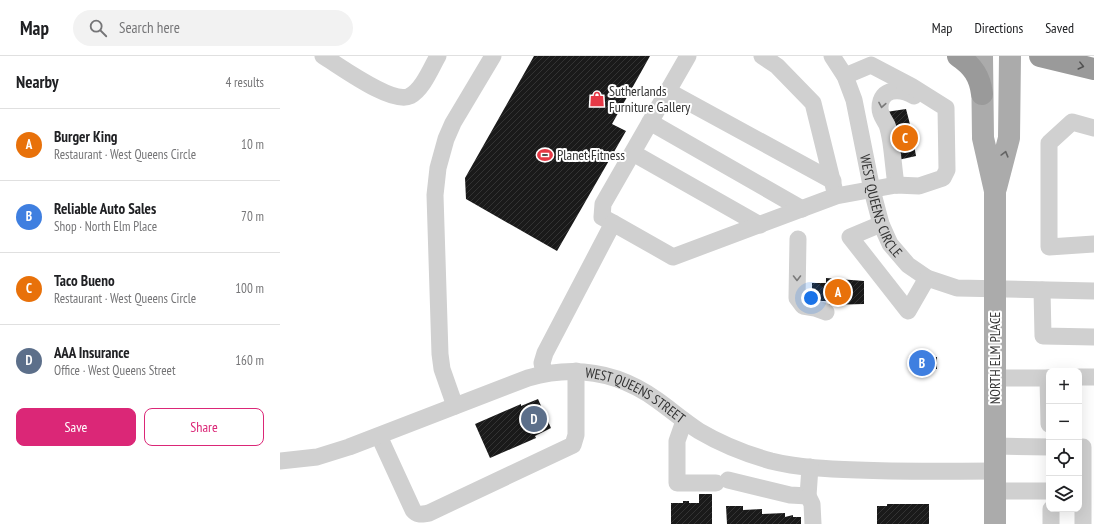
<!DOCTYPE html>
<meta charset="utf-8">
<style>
:root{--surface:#fff;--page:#f2f2f2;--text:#202124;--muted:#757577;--line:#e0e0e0;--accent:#db2777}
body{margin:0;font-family:"PT Sans Narrow",sans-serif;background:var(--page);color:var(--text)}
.controls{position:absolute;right:12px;bottom:12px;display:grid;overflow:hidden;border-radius:8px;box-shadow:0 4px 16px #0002}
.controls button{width:36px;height:36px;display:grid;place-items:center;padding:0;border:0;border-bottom:1px solid var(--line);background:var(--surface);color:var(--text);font:20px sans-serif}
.you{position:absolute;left:531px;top:242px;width:14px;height:14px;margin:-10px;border:3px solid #fff;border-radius:50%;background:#1a73e8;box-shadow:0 0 0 6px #1a73e833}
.badge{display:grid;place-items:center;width:26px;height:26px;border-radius:50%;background:var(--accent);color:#fff;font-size:13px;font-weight:700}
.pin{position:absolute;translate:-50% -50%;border:2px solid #fff;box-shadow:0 1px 4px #0006}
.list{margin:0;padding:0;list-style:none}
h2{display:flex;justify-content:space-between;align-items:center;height:52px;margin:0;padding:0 16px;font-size:17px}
h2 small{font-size:13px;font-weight:400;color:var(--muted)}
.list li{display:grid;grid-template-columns:26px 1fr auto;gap:12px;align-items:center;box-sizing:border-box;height:72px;padding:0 16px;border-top:1px solid var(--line)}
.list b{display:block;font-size:15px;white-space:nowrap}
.list p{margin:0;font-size:13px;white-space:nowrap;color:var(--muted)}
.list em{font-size:13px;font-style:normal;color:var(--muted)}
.actions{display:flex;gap:8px;padding:12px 16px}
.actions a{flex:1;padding:9px 0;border:1px solid var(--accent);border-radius:8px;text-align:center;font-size:14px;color:var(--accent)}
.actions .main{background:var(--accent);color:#fff}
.icon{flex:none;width:22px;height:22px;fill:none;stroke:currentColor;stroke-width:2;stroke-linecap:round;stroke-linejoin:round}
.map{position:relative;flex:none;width:814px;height:468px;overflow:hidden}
header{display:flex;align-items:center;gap:24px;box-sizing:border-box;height:56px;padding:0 20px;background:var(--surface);border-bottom:1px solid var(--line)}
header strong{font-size:19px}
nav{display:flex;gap:22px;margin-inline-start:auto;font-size:14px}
.search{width:280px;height:36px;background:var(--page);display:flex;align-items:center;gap:10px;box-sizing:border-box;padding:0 14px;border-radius:22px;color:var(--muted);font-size:15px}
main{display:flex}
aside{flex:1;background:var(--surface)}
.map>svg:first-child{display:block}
</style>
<header>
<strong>Map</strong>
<div class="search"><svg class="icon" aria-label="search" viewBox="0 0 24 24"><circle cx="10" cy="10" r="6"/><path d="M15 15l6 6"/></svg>Search here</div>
<nav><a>Map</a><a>Directions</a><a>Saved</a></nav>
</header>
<main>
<aside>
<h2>Nearby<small>4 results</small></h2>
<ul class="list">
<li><span class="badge" style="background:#e8710a">A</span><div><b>Burger King</b><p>Restaurant · West Queens Circle</p></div><em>10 m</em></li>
<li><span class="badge" style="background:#3f7fe0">B</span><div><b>Reliable Auto Sales</b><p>Shop · North Elm Place</p></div><em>70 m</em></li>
<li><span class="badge" style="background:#e8710a">C</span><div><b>Taco Bueno</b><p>Restaurant · West Queens Circle</p></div><em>100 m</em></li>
<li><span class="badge" style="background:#5c6f8a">D</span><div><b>AAA Insurance</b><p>Office · West Queens Street</p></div><em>160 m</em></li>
</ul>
<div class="actions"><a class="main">Save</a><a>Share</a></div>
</aside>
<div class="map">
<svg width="814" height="468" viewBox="0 0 814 468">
<defs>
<pattern id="building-hatch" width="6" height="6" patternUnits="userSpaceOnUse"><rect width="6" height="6" fill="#1a1a1a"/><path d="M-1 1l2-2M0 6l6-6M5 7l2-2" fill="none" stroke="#333"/></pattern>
</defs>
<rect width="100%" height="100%" fill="#fff"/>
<!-- building -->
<path fill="url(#building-hatch)" d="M254 0H370L332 68 346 75 277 195 186 143 185 122Z
M626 53 632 76 635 75 638 88 634 89 636 100 618 104 606 56Z
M546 222 584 225V248L549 249V245H532V227H546Z
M628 301H657V313H628Z
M258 343 271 372 255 380 256 382 210 402 195 368 241 348V350Z
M419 438H432V468H391V447H403V445H409V447H419Z
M607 448H649V468H597V450H607Z
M446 450H463V454L482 453V458L505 457V461L513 459V461H521V468H447Z"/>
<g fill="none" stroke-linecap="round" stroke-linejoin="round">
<!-- minor -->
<g stroke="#d0d0d0" stroke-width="17">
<path d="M43 0C60 10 112 49 130 40 143 33 151 12 158 0"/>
<path d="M482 0 497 10 533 47 554 132"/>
<path id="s1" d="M552 0 565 20 574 44 592 134 601 168 610 188 628 209 647 222 677 232 814 235"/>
<path d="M388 35 553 125"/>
<path d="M370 66 522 153"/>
<path d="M814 72 792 66 769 87V191L814 188"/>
<path d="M353 97 480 169"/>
<path d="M616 129C614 115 613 101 611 87 610 81 609 74 607 69 604 63 600 59 600 52 600 31 621 32 634 40"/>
<path d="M333 167 322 161 323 148 408 0"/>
<path d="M601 168 570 181 628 255 647 222"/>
<path d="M518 183 517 242 523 250 535 252 546 256"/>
<path d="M762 234 763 280 814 281"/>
<path d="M264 317 262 307 265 297 333 167 393 201 556 140 616 129 639 130 663 122 667 114 666 52 631 30 591 9 565 20"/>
<path d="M799 321H814"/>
<path d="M715 322H769"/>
<path d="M768 322 769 368"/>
<path d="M175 350 162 313 160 298 155 139 158 112 166 83 173 67 213 0"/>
<path d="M404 365 397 385V427H436"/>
<path d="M99 380 133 454C138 460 142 458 149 457L293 389 296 379V315"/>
<path d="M716 390 769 391"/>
<path d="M803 391V468"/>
<path id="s2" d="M0 405 37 401 69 391 248 322C294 309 338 316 377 344 391 354 404 365 419 375 441 388 466 398 491 405 519 412 549 413 578 414 624 416 669 415 715 415"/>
<path d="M448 424 510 439 528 440 530 411"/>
<path d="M715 435H769"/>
<path d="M528 440 532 448 533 468"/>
<path d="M771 468V453"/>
</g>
<!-- major -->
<path stroke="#ababab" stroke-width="22" d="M702 0 703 82 715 135V468
M716 132 729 82 730 0"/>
<!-- highway -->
<path stroke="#9a9a9a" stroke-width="22" d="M678 0C693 10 700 21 702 38
M760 0 814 13"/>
</g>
<!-- one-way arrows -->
<defs><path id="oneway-chevron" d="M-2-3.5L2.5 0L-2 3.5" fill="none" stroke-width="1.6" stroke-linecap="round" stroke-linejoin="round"/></defs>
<use stroke="#525252" href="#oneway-chevron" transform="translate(801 10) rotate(14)"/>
<g stroke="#7a7a7a">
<use href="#oneway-chevron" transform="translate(602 49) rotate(100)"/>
<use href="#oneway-chevron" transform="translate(517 222) rotate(90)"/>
</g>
<use stroke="#636363" href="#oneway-chevron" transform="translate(725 98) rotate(-75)"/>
<!-- icons -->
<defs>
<symbol id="shop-bare" viewBox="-9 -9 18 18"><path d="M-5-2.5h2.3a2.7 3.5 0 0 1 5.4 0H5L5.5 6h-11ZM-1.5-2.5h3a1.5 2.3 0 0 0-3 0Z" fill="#e63946" stroke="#fff" stroke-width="2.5" paint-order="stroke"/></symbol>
<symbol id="stadium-bare" viewBox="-9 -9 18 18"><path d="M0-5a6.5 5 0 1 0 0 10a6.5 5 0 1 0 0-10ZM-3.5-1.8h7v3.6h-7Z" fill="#e63946" stroke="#fff" stroke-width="2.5" paint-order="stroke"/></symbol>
</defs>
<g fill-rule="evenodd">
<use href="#shop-bare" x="306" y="32" width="22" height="22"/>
<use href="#stadium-bare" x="254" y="88" width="22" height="22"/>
</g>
<g text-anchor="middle" stroke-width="4" stroke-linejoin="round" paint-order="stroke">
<!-- poi labels -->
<g font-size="14" fill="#333" stroke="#fff" text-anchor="start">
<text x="329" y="40">Sutherlands<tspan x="329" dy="16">Furniture Gallery</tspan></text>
<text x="277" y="104">Planet Fitness</text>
</g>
<!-- street labels -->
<g font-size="14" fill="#333" stroke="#fff">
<text dy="5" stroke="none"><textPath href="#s1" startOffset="159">WEST QUEENS CIRCLE</textPath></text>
<text transform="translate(715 302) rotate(-90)" y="5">NORTH ELM PLACE</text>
<text dy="5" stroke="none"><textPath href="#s2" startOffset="376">WEST QUEENS STREET</textPath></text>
</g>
</g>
</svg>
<div class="controls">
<button>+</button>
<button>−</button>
<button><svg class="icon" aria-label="locate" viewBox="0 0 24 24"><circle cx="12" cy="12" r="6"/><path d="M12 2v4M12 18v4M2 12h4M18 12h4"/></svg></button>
<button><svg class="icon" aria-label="layers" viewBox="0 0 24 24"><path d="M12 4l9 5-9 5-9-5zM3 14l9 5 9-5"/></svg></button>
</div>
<div class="you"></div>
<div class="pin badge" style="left:558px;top:236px;background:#e8710a">A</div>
<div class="pin badge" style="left:642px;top:307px;background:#3f7fe0">B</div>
<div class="pin badge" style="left:625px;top:82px;background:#e8710a">C</div>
<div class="pin badge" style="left:254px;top:363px;background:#5c6f8a">D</div>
</div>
</main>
